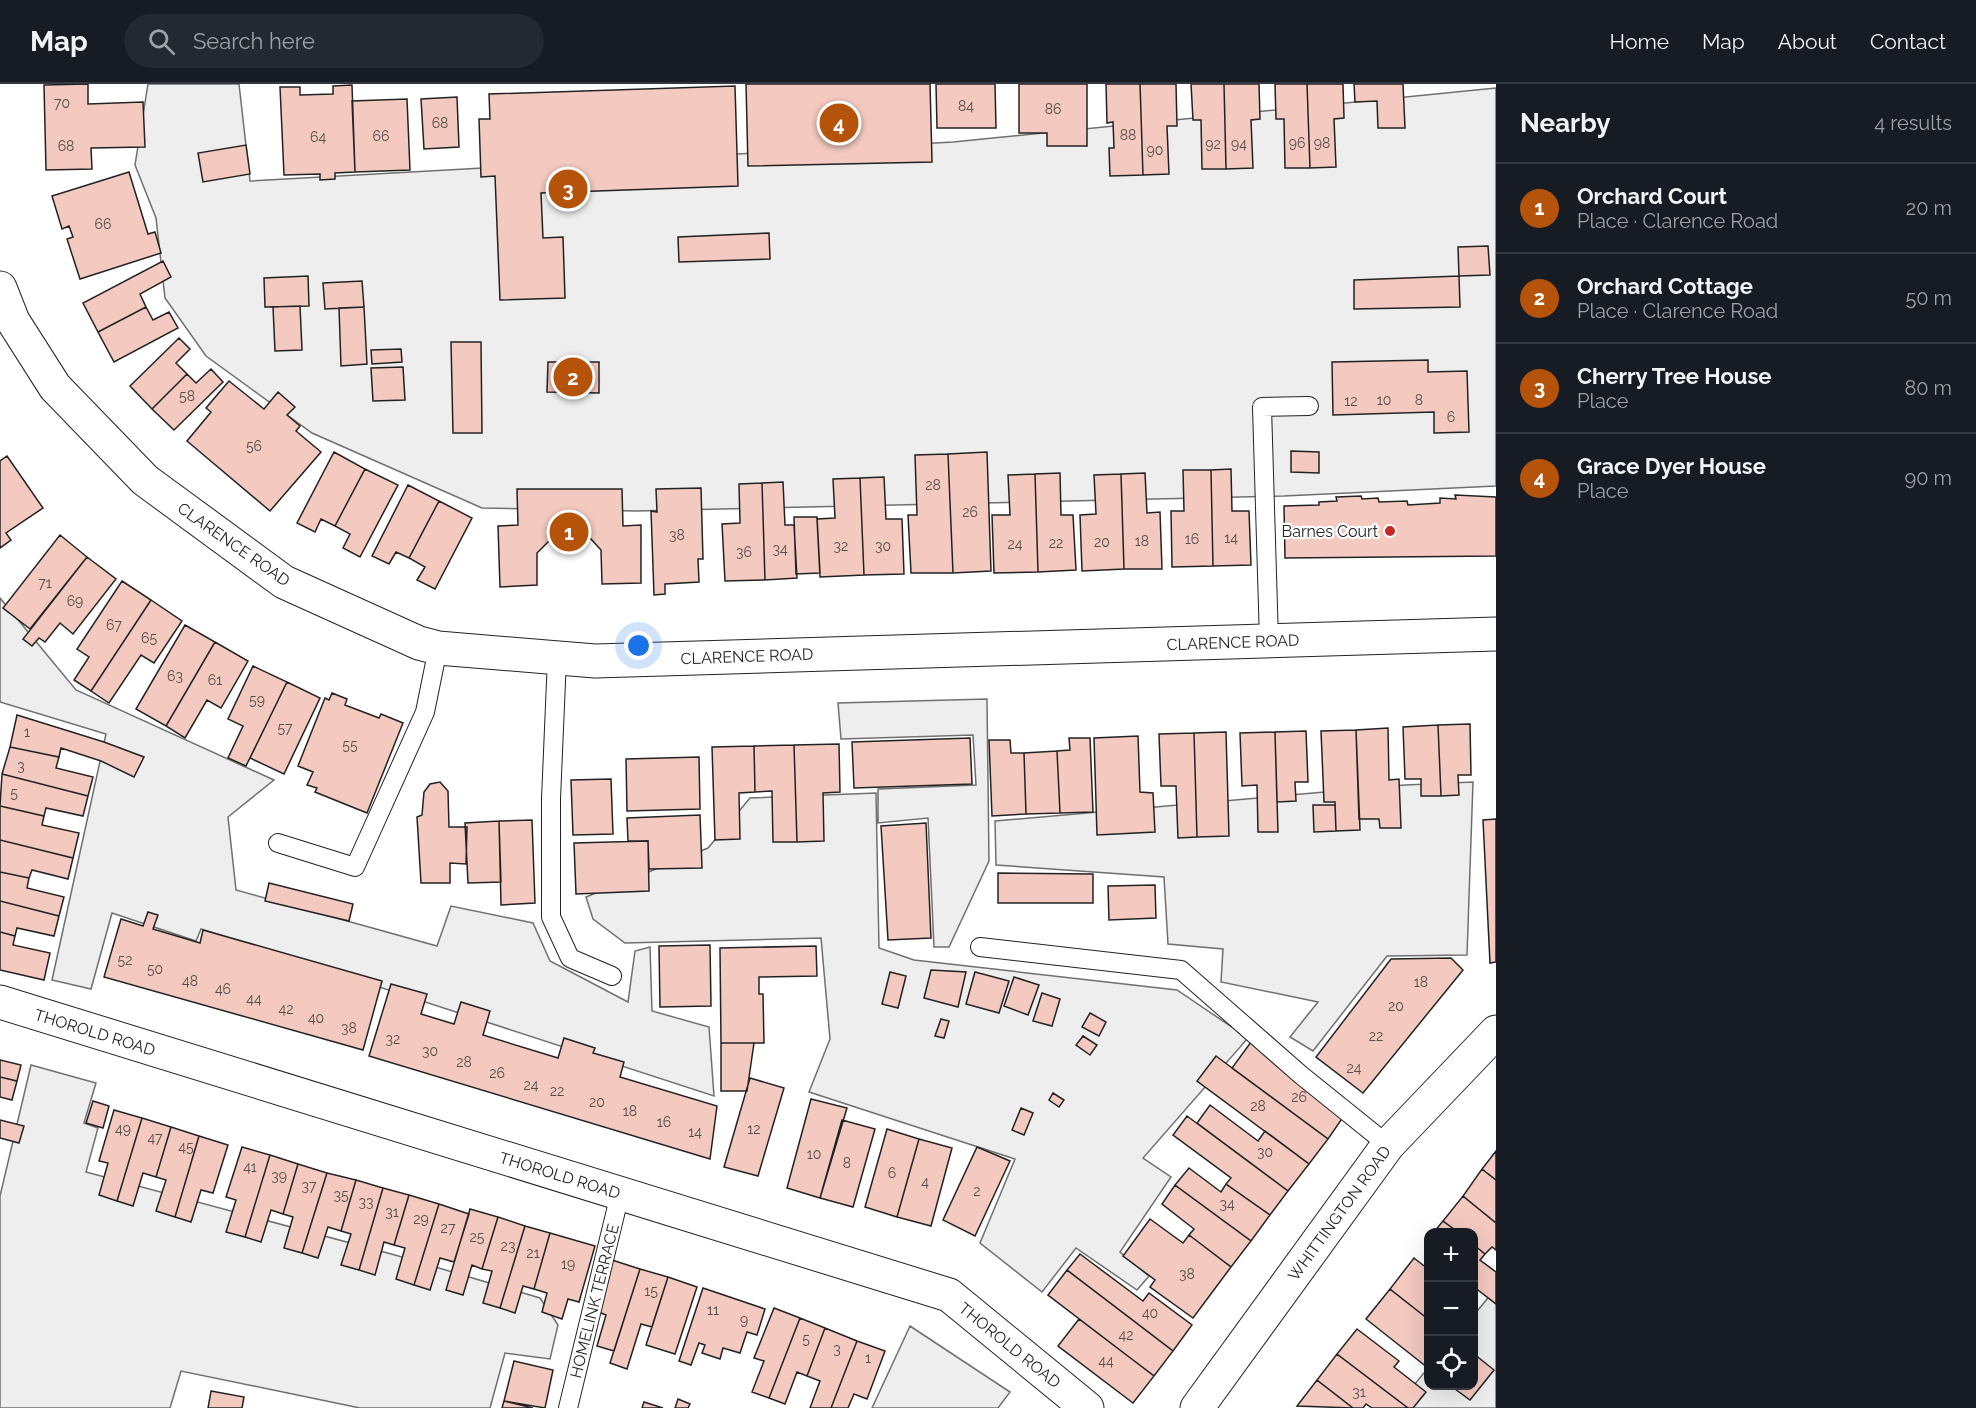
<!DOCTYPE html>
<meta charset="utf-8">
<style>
:root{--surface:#171b24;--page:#242831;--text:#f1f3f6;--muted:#9ea1a6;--line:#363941;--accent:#b45309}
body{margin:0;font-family:Raleway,sans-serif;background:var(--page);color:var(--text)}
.controls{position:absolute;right:18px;bottom:18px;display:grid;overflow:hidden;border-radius:12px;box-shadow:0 6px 24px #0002}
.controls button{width:54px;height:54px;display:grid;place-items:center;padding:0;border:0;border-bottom:2px solid var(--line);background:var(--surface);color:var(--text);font:30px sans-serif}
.you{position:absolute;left:639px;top:562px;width:21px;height:21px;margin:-15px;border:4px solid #fff;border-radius:50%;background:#1a73e8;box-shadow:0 0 0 9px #1a73e833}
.badge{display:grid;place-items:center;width:39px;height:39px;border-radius:50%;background:var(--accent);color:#fff;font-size:20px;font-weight:700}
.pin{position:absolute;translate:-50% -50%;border:3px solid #fff;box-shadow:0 2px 6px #0006}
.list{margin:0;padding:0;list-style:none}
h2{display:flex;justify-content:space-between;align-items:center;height:78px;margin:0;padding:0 24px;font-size:26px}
h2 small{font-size:20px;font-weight:400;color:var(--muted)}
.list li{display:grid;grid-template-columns:39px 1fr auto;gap:18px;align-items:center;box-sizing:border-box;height:90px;padding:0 24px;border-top:2px solid var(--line)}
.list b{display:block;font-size:22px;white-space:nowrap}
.list p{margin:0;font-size:20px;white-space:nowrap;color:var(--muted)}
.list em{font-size:20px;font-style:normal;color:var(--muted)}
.icon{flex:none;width:33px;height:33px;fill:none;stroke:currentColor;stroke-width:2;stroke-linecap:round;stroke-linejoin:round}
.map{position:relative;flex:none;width:1496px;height:1324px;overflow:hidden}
header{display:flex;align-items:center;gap:36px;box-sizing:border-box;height:84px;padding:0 30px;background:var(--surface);border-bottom:2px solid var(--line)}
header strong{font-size:28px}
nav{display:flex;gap:33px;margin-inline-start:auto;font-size:21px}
.search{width:420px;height:54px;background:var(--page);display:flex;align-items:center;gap:15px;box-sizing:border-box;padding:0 21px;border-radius:33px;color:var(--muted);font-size:22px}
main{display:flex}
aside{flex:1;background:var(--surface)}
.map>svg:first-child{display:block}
</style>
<header>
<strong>Map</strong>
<div class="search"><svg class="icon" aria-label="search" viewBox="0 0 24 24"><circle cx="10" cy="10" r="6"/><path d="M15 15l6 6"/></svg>Search here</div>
<nav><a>Home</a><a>Map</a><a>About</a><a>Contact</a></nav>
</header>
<main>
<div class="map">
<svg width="1496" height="1324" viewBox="0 0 1496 1324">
<rect width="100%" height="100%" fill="#fff"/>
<!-- green -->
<path fill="#eee" stroke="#6f6f6f" stroke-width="1.5" d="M148 0H239L250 97 953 58 1496 4V402L1284 412 636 427 482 424 312 349 206 272 165 214 156 134 135 81Z
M0 514 76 606 274 696 228 733 236 806 437 862 451 822 533 839 550 877 628 918 635 867 650 863 652 927 709 943 714 1012 201 845 196 857 112 829 91 905 52 896 106 650 0 618Z
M987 615 989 777 949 863H934L928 734 878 739V705L976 701 973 651 841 655 838 619Z
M1473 698 1467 871 1387 872 1313 967 1290 953 1318 918 1221 898 1223 865 1168 860 1164 793 996 781 995 737 1405 701Z
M876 709 879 864 914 876 1177 906 1248 954 1143 1074 1171 1093 1120 1168 1149 1192 1137 1206 1076 1164 1042 1208 980 1159 1015 1075 809 1008 830 955 821 854 625 859 593 835 586 813 708 764 750 714Z
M31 981 96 999 84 1039 98 1044 86 1088 395 1171 540 1214 558 1241 550 1275 505 1269 490 1324H360L181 1287 170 1324H0V1112Z
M1496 1204V1324H1395L1428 1284V1302H1474V1231Z
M910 1242 1010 1308 998 1324H872Z"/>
<!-- building -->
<path fill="#f3c9c0" stroke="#222" stroke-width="1.5" d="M88 0V20L143 18 145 63 91 64 92 85 46 86 44 1Z
M746 0H930L932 78 748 82Z
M936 0H995L996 44H937Z
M1019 0H1087V62H1047V49H1019Z
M1106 0H1140L1143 91 1110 92 1109 64H1114L1113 38 1107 39Z
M1140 0H1176L1177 42H1167L1169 90 1143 91Z
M1191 0H1224L1226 85H1202L1201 36H1193Z
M1224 0H1259L1260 35 1251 36 1253 84 1226 85Z
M1275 0H1307L1310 84H1285L1284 35H1276Z
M1307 0H1343L1344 34 1334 35 1336 83 1310 84Z
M1354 0H1403L1405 44H1378L1377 17 1355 18Z
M352 1 355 88 335 89V95L320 96V90L284 91 280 3H300V11L333 10V2Z
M735 2 738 102 541 109 543 154 563 153 565 214 500 216 495 92 481 93 479 35H490L489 10Z
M457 13 459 63 424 65 421 15Z
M407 15 410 86 355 88 352 17Z
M246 61 250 90 203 98 198 69Z
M129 88 148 150 155 148 161 169 80 195 67 155 73 153 69 142 62 145 52 112Z
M769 149 770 175 679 178 678 153Z
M1488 162 1490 191 1459 192 1458 163Z
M163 177 171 193 140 210 146 223 98 248 83 219Z
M308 192 309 222 265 223 264 194Z
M1459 192 1460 223 1354 225V196Z
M362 197 364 223 325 225 323 199Z
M300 222 302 266 275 267 273 223Z
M146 223 153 236 169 228 178 244 114 278 98 248Z
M364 223 367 280 341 282 339 224Z
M179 254 190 265 176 279 187 290 152 325 130 302Z
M451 258H481L482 349H453Z
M401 265 402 278 372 280 371 266Z
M1428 276V288L1467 287 1469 348 1434 349V328L1333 331 1332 278Z
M548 278H599V309L547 308Z
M403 283 405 316 373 317 371 284Z
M211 285 223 298 174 346 152 325 187 290 196 299Z
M229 297 264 325 278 308 295 323 287 331 300 342 296 347 321 368 270 427 187 357 211 328 206 324Z
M1291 367 1319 368V389L1291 388Z
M334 368 365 385 335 442 321 435 315 448 297 439Z
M987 368 991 487 953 489 948 370Z
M948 370 953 489H911L908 431H917L915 371Z
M7 372 43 424 6 449 11 456 0 464V377Z
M365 385 398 401 360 473 343 464 350 450 335 442Z
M1231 385 1232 427H1249L1251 481 1213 482 1211 386Z
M1183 386H1211L1213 482 1172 483 1171 427H1184Z
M1060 389 1061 431H1073L1076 486 1038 488 1035 390Z
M1145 389 1147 429 1160 428 1162 485H1124L1121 390Z
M1035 390 1038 488 994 489 992 431H1010L1008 391Z
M1121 390 1124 485 1082 487 1080 431 1096 430 1094 391Z
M884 393 886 435H902L904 490 864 491 860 394Z
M860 394 864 491 820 493 817 435 835 434 833 395Z
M783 398 785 441H794L797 494 765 496 762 399Z
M762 399 765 496 725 497 722 440 740 439 739 400Z
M408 401 439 417 409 474 396 468 389 480 372 472Z
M701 404 703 475H698L699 498 665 500V510L654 511 651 427 657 428 656 405Z
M517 405H622L623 442 641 441V499L602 500 601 466 591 455 552 454 537 469V501L500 503 498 442 518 441Z
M1455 411 1496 413V472L1285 474 1284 422 1319 421V418L1337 417 1336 413 1361 412 1362 415 1378 414 1379 418 1407 417 1408 421 1440 419V414L1456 415Z
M439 417 472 434 435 505 417 496 425 483 409 474Z
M794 433H817L820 489 796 490Z
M60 451 87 473 30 545 3 524Z
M87 473 116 495 73 550 60 539 45 558 39 554 32 562 23 555Z
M122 497 151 516 91 607 74 596 89 573 77 565Z
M151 516 182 537 154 579 141 571 109 619 91 607Z
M185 541 215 558 166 642 136 625Z
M215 558 248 577 221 624 207 616 185 654 166 642Z
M253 582 287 598 246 682 228 674 243 642 228 635Z
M287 598 320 614 284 690 250 674Z
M332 609 347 615 345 621 379 634 381 630 403 639 367 729 315 708 317 704 307 701 313 688 298 682 325 614 329 616Z
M17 631 104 658 144 673 134 693 101 677 61 664 59 673 10 663Z
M1470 640 1471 691H1458L1459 711 1441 712 1438 641Z
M1438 641 1441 712H1421V695H1405L1403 643Z
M1388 644 1389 696 1399 695 1401 744H1380L1379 735H1359L1356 646Z
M1356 646 1360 746 1336 747 1335 718H1324L1321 647Z
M1306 647 1308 698H1295L1296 717 1277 718 1275 648Z
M1226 648 1229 752 1197 753 1194 649Z
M1275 648 1278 748H1258L1257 701 1242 702 1240 649Z
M1194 649 1197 753 1178 754 1176 702H1161L1159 650Z
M1138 652 1140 708 1153 709 1155 748 1097 751 1094 654Z
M970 654 972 700 854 704 852 658Z
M1069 654H1090L1093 728 1060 729 1057 667 1070 666Z
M989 656H1010L1011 669H1024L1026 730 992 732Z
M839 660 840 708 823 709 824 757 797 758 794 661Z
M794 661 797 758H773L772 707 755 708 754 662Z
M754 662 755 708 739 709 740 755 715 756 712 663Z
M10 663 59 673 56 684 93 693 88 712 2 690Z
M1057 667 1060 729 1026 730 1024 669Z
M699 673 700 725 627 727 626 675Z
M2 690 88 712 83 732 46 724 44 732 0 722Z
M611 695 613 750 573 751 571 696Z
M440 698 448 707 449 743H467L466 780 450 779V799H421L417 733 422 731 424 708 430 700Z
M1313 721H1335L1336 747 1314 748Z
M0 722 44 732 42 741 79 749 73 774 0 756Z
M700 731 702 784 649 785 648 757H628L627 734Z
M1496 735V878L1490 879 1483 736Z
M532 736 535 819 501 821 499 737Z
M499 737 501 798 468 799 465 739Z
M926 739 931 854 888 856 881 742Z
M0 756 73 774 68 795 32 786 29 794 0 788Z
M648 757 649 807 576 810 574 759Z
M0 788 29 794 27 804 64 813 59 832 0 817Z
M998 789 1093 790V819H998Z
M269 799 353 820 349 837 265 817Z
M1155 801 1156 834 1109 836 1108 802Z
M0 817 59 832 54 852 17 844 15 852 0 848Z
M148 828 158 831 153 845 200 859 203 846 382 897 363 966 104 893 121 835 143 842Z
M0 848 15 852 13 861 50 869 44 896 0 886Z
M710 861 711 922 660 923 659 862Z
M816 862 817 892 759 893V910H763L764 959H721L720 864Z
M1451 874 1463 886 1363 1009 1316 973 1391 875Z
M931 886 966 888 958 923 924 914Z
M890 888 906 892 898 924 882 920Z
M975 888 1009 897 999 929 966 920Z
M1014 893 1039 901 1028 931 1004 922Z
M391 900 427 910 421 930 454 940 461 918 490 927 483 951 558 974 564 954 595 964 593 969 624 978 620 993 717 1022 710 1075 369 972Z
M1042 909 1060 915 1052 942 1033 937Z
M1090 929 1106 938 1099 952 1082 943Z
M941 935 949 937 944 954 935 952Z
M1083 952 1097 961 1090 971 1076 961Z
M1251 958 1346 1029 1328 1055 1232 984Z
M721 959H754L747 1007H721Z
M1216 972 1328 1055 1309 1080 1197 997Z
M0 976 21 981 17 997 0 993Z
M0 993 17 997 12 1016 0 1013Z
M750 994 784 1004 758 1092 724 1083Z
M1053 1009 1064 1016 1059 1023 1049 1016Z
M811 1015 847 1024 820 1114 787 1104Z
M93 1017 109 1022 103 1044 86 1039Z
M1210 1021 1258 1057 1265 1047 1309 1080 1288 1107 1197 1039Z
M1021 1024 1033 1029 1024 1051 1012 1046Z
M114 1026 142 1034 117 1117 99 1111 108 1079 99 1077Z
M1187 1032 1288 1107 1270 1131 1226 1100 1231 1094 1173 1051Z
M142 1034 171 1043 156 1093 143 1089 133 1122 117 1117Z
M0 1036 24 1042 19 1059 0 1054Z
M842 1036 875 1045 853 1123 820 1114Z
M171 1043 199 1052 175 1133 156 1127 166 1096 156 1093Z
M887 1045 919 1055 897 1133 865 1123Z
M199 1052 228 1061 213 1109 201 1106 191 1138 175 1133Z
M919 1055 952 1064 931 1142 897 1133Z
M242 1063 270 1071 245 1153 226 1148 236 1116 226 1113Z
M977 1063 1010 1077 975 1152 943 1136Z
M1496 1067V1096L1482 1085Z
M270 1071 298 1080 283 1130 271 1126 261 1158 245 1153Z
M298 1080 327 1089 302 1169 284 1164 293 1133 283 1130Z
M1189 1084 1221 1108 1226 1100 1270 1131 1251 1157 1175 1101Z
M1482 1085 1496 1096V1139L1463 1112Z
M327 1089 356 1096 341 1147 328 1143 318 1174 302 1169Z
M356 1096 383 1104 359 1186 341 1181 351 1150 341 1147Z
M1175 1101 1251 1157 1231 1183 1189 1151 1194 1145 1162 1120Z
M383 1104 409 1111 394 1161 384 1158 375 1191 359 1186Z
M409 1111 439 1120 414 1201 396 1195 405 1164 394 1161Z
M1463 1112 1496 1139V1166L1492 1163 1485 1170 1474 1161V1148H1458L1443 1137Z
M439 1120 469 1130 454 1178 440 1174 430 1206 414 1201Z
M470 1125 498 1133 482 1185 472 1181 463 1211 446 1206Z
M498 1133 525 1142 500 1224 483 1219 492 1187 482 1185Z
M1150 1135 1183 1159 1189 1151 1231 1183 1193 1234 1150 1203 1155 1196 1123 1172Z
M1443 1137 1458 1148H1434Z
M525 1142 550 1149 534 1205 523 1202 515 1229 500 1224Z
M550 1149 595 1162 579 1218 568 1215 562 1235 542 1228 547 1209 534 1205Z
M1474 1161 1485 1170 1480 1176 1496 1188V1220L1474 1203Z
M1080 1170 1143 1217 1149 1209 1192 1241 1173 1267 1067 1186Z
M1414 1174 1428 1185V1235L1390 1205Z
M612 1176 640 1185 614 1267 597 1262 606 1231 596 1227Z
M640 1185 668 1193 652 1243 641 1240 627 1285 610 1279Z
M1067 1186 1173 1267 1154 1292 1048 1211Z
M668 1193 697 1203 675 1270 646 1261Z
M703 1204 765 1225 757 1251 747 1248 740 1269 723 1264 720 1275 702 1269 705 1261 699 1259 691 1281 679 1277Z
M1390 1205 1428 1235V1284L1366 1235Z
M774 1224 800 1234 769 1314 752 1308 764 1277 754 1274Z
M800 1234 825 1244 807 1292 797 1288 785 1320 769 1314Z
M1079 1235 1154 1292 1133 1319 1058 1262Z
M825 1244 857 1257 831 1324H810L820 1297 807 1292Z
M1357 1245 1399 1277 1394 1283 1426 1308 1413 1324H1408L1337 1270Z
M857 1257 885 1267 867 1315 854 1310 848 1324H831Z
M1337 1270 1408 1324H1372L1366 1320 1363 1324H1353L1317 1296Z
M1474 1270 1494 1286 1470 1316 1451 1302H1474Z
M514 1277 553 1286 545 1324 504 1317Z
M1317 1296 1353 1324 1297 1322Z
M211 1307 244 1313 242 1324H208Z
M678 1315 690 1320 688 1324H675Z
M504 1317 533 1324H502Z
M644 1318 663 1324H642Z"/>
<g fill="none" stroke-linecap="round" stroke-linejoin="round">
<defs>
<path id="service" d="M1269 557 1262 323 1309 322
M557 574 551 715V833L570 874 612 892
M278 759 355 783 425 628 438 564
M980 863 1181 886 1301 991 1388 1061
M568 1324 620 1110"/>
<path id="minor" d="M0 204 13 237 55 303 145 396 284 498 419 559 438 564 595 577 1496 550
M0 918 949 1211 1087 1324
M1197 1324 1388 1061 1496 948"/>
</defs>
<!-- service casing -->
<use href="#service" stroke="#222" stroke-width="20"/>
<!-- minor casing -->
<use href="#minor" stroke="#222" stroke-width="35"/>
<!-- service -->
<use href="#service" stroke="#fff" stroke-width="18"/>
<!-- minor -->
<use href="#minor" stroke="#fff" stroke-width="33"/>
</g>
<!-- markers -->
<circle fill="#c62828" stroke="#fff" stroke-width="2" cx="1390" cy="447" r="6"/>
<g text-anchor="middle" stroke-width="4.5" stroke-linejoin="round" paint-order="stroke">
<!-- number labels -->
<g font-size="14" fill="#564c4a">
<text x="62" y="24">70</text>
<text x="966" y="27">84</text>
<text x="1053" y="30">86</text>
<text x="440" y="44">68</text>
<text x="1128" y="56">88</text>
<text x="381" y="57">66</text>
<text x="318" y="58">64</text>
<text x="1297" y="64">96</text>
<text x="1322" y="64">98</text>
<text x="1213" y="65">92</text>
<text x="1239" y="65">94</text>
<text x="66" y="67">68</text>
<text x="1155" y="71">90</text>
<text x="103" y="145">66</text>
<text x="187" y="317">58</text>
<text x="1384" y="321">10</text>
<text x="1419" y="321">8</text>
<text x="1351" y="322">12</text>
<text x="1451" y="338">6</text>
<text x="254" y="367">56</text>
<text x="933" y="406">28</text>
<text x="970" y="433">26</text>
<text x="677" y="456">38</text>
<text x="1231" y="459">14</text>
<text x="1192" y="460">16</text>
<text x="1142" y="462">18</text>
<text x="1102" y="463">20</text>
<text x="1056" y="464">22</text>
<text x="1015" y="465">24</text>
<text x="841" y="467">32</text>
<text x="883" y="467">30</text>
<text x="780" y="470">34</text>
<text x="744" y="473">36</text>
<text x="45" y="504">71</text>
<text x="75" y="522">69</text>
<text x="114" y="546">67</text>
<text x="149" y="559">65</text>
<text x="175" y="597">63</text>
<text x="215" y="601">61</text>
<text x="257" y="621">59</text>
<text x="285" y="649">57</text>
<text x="27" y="653">1</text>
<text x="350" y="666">55</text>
<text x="21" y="687">3</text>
<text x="14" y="714">5</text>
<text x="125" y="881">52</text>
<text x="155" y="890">50</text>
<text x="190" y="902">48</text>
<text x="1421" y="903">18</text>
<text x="223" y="910">46</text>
<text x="254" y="920">44</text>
<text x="1396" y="927">20</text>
<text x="286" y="930">42</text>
<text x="316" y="939">40</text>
<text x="349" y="949">38</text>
<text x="1376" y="957">22</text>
<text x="393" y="960">32</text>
<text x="430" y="972">30</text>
<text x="464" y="983">28</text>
<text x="1354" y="989">24</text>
<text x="497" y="994">26</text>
<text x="531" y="1006">24</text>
<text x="557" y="1012">22</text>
<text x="1299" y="1018">26</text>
<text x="597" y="1023">20</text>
<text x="1258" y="1027">28</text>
<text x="630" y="1032">18</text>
<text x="664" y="1043">16</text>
<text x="123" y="1050">49</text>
<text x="754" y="1050">12</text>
<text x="695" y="1053">14</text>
<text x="155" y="1059">47</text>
<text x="186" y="1068">45</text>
<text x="1265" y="1073">30</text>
<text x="814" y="1075">10</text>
<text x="847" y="1084">8</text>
<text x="250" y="1088">41</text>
<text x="892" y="1094">6</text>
<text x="279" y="1097">39</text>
<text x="925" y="1103">4</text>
<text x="309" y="1107">37</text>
<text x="977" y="1112">2</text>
<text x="341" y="1116">35</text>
<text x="366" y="1123">33</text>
<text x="1227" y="1125">34</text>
<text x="392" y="1133">31</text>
<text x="421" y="1140">29</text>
<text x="448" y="1149">27</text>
<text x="477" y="1158">25</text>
<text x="508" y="1167">23</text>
<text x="533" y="1174">21</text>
<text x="568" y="1185">19</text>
<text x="1187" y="1195">38</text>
<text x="651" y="1212">15</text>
<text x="713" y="1231">11</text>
<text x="1150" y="1234">40</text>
<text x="744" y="1241">9</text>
<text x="1126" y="1256">42</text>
<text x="806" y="1260">5</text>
<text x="837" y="1270">3</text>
<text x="868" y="1279">1</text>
<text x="1106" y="1282">44</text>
<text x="1359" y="1313">31</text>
</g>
<!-- poi labels -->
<g font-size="16" fill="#222" stroke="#fff" text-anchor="end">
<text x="1378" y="453">Barnes Court</text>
</g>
<!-- street labels -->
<g font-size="16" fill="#222" stroke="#fff">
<text transform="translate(234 460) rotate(35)" y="6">CLARENCE ROAD</text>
<text transform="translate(1233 558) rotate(-2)" y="6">CLARENCE ROAD</text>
<text transform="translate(747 572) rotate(-2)" y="6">CLARENCE ROAD</text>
<text transform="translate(95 948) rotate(17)" y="6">THOROLD ROAD</text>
<text transform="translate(560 1091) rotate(17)" y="6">THOROLD ROAD</text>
<text transform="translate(1339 1129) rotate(-54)" y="6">WHITTINGTON ROAD</text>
<text transform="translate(594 1217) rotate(-76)" y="6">HOMELINK TERRACE</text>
<text transform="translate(1010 1261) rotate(39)" y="6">THOROLD ROAD</text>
</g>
</g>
</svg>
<div class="controls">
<button>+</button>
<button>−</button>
<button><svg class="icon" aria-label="locate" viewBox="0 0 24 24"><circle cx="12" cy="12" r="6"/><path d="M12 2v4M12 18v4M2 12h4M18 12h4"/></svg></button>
</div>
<div class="you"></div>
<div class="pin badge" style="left:569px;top:448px">1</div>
<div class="pin badge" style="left:573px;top:293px">2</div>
<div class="pin badge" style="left:568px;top:105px">3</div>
<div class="pin badge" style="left:839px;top:39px">4</div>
</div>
<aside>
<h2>Nearby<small>4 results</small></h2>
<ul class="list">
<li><span class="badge">1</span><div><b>Orchard Court</b><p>Place · Clarence Road</p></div><em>20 m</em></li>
<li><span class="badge">2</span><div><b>Orchard Cottage</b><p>Place · Clarence Road</p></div><em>50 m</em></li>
<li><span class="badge">3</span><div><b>Cherry Tree House</b><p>Place</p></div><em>80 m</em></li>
<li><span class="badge">4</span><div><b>Grace Dyer House</b><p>Place</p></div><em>90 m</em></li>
</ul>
</aside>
</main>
